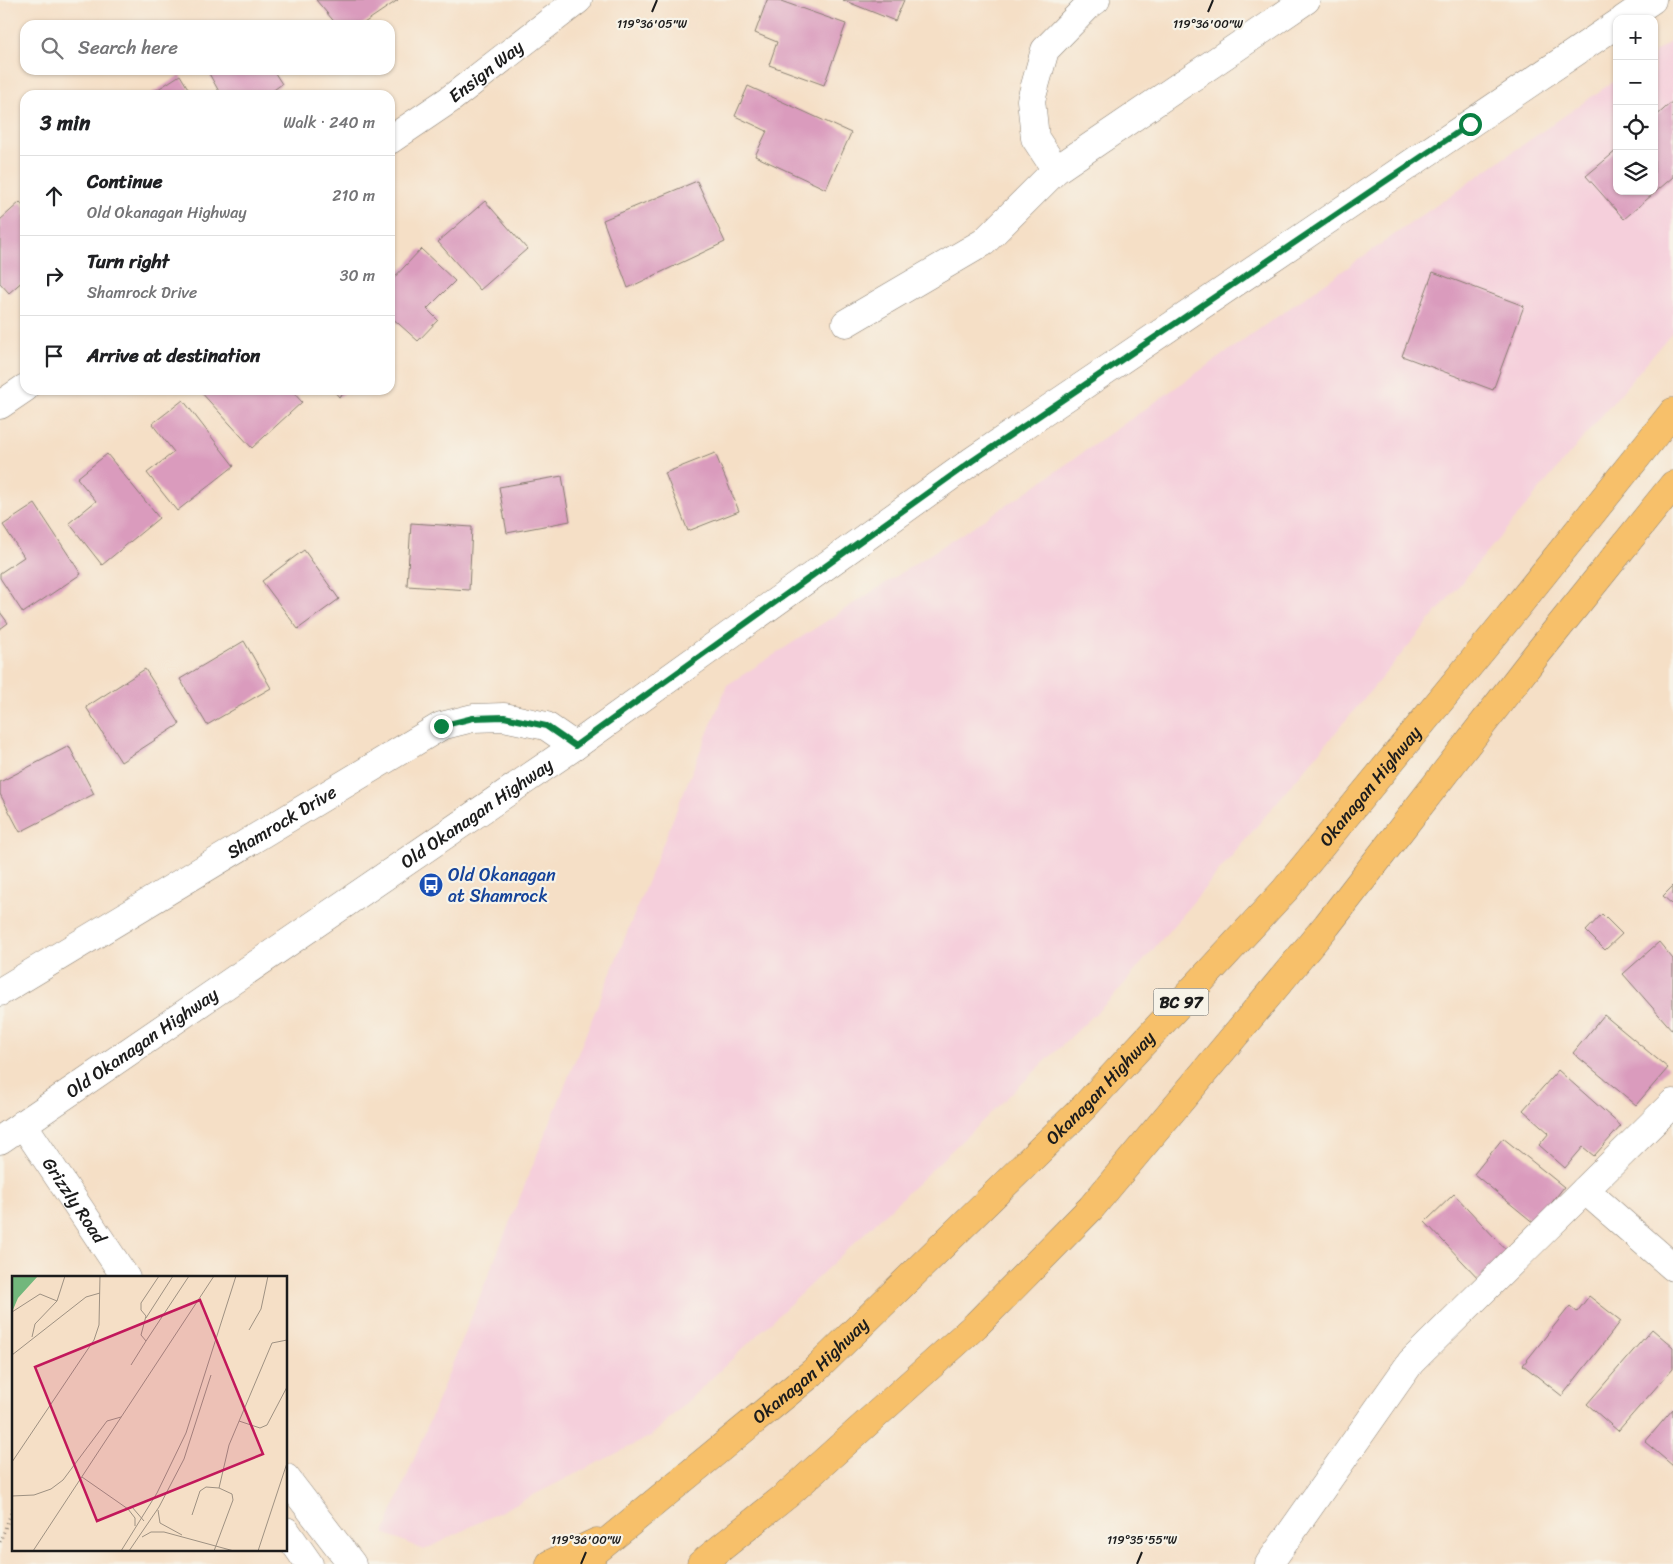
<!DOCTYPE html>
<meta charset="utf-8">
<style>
:root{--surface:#fff;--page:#f6f6f6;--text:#202124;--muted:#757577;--line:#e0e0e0}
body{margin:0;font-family:Sriracha,sans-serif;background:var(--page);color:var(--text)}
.controls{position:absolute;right:15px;top:15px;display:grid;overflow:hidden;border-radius:10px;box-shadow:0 1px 4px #0004}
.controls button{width:45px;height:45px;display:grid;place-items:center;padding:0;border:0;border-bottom:1px solid var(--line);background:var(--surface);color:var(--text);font:25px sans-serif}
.stop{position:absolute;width:15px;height:15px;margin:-11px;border:4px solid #0b8043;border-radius:50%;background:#fff}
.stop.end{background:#0b8043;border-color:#fff;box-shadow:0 1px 5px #0008}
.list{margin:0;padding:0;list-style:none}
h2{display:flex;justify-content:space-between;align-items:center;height:65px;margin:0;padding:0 20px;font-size:21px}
h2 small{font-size:16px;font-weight:400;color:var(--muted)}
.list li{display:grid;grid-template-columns:32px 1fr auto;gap:15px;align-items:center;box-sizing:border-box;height:80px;padding:0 20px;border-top:1px solid var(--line)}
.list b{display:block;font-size:19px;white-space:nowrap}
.list p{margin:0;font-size:16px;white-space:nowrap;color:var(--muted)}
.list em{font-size:16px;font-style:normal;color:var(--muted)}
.icon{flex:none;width:28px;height:28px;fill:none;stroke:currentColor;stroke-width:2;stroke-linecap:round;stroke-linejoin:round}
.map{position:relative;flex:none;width:1673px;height:1564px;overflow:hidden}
.search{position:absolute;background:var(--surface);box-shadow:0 1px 4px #0004;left:20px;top:20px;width:375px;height:55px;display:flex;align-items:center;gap:12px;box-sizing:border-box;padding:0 18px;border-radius:15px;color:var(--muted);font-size:19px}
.panel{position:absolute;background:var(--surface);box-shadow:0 1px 4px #0004;left:20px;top:90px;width:375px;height:305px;border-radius:15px}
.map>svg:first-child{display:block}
</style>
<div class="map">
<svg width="1673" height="1564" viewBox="0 0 1673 1564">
<rect width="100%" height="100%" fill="#f7f3e8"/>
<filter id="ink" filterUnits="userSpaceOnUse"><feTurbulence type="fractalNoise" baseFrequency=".02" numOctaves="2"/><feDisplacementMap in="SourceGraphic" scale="10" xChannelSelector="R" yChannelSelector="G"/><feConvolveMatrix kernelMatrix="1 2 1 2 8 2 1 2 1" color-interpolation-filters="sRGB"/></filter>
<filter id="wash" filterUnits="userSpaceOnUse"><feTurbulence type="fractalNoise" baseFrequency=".0096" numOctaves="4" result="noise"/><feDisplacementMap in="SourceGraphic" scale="20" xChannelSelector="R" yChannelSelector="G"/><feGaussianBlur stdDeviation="1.12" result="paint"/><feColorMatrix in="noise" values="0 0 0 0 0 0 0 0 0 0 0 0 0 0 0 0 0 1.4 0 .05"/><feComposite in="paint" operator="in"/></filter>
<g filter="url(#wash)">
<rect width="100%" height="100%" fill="#f5dfc6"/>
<!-- built -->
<path fill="#f5cfdb" d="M1673 40V331L1114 996 651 1436 424 1550 384 1533 727 685 1022 495 1617 79V191H1654V53Z"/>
<g id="blocks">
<!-- building -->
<path fill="#da9bbd" d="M316 0H398L361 25H337Z
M767 0H778L846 24 824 85 769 65 777 42 755 33Z
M843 0H904L895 21Z
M207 70H273L282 84 267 95H221Z
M180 75 192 95H149Z
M748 86 851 133 826 189 755 156 767 131 735 116Z
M1673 101V177L1624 219 1586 176 1617 150V191H1654V118Z
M697 181 725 242 628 288 603 220Z
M485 201 527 249 480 290 438 242Z
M20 202 25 208V279L9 293 0 283V220Z
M421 249 455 281 427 309 438 320 418 341 390 316V282Z
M1433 272 1524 306 1493 390 1402 356Z
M199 390H291L302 402 252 448Z
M333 390H349L339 397Z
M183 400 234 466 177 511 147 473 174 452 152 424Z
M715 453 739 511 688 531 665 473Z
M107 454 159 518 102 565 69 523 96 501 77 478Z
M562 476 570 521 507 533 499 487Z
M35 504 81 574 23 613 0 578V573L24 557 3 525Z
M411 523 472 527 469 590 407 586Z
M304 550 339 599 298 629 262 581Z
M0 612 8 623 0 629Z
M244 641 271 688 207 725 180 679Z
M145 669 180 724 121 762 86 707Z
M69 746 94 794 20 832 0 794V782Z
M1673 886V905L1663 896Z
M1602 914 1622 934 1605 950 1586 931Z
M1659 942 1673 959V1031L1623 974Z
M1604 1015 1668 1068 1636 1105 1573 1053Z
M1558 1070 1621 1126 1594 1156 1583 1147 1565 1168 1539 1145 1549 1133 1523 1110Z
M1503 1138 1564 1187 1535 1224 1474 1174Z
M1454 1194 1510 1254 1481 1281 1425 1222Z
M1589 1296 1621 1321 1562 1396 1523 1365 1570 1306 1577 1312Z
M1652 1329 1673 1347V1368L1618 1431 1587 1404Z
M1673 1409V1466L1645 1442Z"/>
</g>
</g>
<g filter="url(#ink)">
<use href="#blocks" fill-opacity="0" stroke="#887e71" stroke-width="1"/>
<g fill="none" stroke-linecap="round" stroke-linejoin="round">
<defs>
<g id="minor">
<path d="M1096 0 1088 6 1045 50 1031 100 1035 138 1056 170 1306 0"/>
<path d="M1624 19 1652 0"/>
<path id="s1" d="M390 140 449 100 578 0"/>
<path d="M846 323 984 242 1056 170"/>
<path d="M0 405 25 388"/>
<path id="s2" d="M0 992 441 726 473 718 504 717 546 726 575 746"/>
<path id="s3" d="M23 1124 126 1278"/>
<path id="s4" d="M0 1140 575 746 972 461 1617 24"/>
<path d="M1585 1190 1673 1267"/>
<path d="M286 1478 352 1564"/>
<path d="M286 1531 309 1564"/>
<path d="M1269 1564 1411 1362 1673 1103"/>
</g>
<g id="highway">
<path d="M550 1564 597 1542"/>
<path id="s5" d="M580 1564 812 1373 1084 1107 1285 890 1504 623 1673 412"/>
<path d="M701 1564 787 1495 976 1325 1091 1208 1327 925 1537 654 1673 485"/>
</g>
</defs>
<!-- minor casing -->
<use href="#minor" stroke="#887e71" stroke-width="29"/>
<!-- highway casing -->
<use href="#highway" stroke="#887e71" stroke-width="29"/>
<!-- path -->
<path stroke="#887e71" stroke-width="3" stroke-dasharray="1 4" stroke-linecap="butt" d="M0 1542 14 1505"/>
<!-- minor -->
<use href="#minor" stroke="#fff" stroke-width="28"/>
<!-- highway -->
<use href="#highway" stroke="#f7c06b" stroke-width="28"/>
</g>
</g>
<g fill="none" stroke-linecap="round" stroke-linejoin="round" filter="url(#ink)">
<!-- route -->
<path stroke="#0b8043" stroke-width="6" d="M441 726 473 718 504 717 546 726 575 746 972 461 1470 124"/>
</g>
<!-- ticks -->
<path fill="none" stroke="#1c1c1c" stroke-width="2" d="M652 12 657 0M1208 12 1213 0M581 1564 586 1552M1137 1564 1142 1552"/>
<!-- icons -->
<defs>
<symbol id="bus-disc" viewBox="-11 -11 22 22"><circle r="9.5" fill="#1a4fb4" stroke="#f7f3e8"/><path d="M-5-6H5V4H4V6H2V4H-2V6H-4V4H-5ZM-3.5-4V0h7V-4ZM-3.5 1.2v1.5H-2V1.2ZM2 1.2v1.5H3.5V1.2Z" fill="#fff"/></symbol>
</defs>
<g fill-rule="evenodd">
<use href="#bus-disc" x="417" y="871" width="28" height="28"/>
</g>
<g text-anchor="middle" stroke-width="4.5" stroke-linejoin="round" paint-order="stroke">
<!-- shield labels -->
<rect fill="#f7f3e8" stroke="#5e5c59" stroke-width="1" x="1153.5" y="988.5" width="55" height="27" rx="4"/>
<g font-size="16" font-weight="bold" fill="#1c1c1c">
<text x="1181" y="1008">BC 97</text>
</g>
<!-- street labels -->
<g font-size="18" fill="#1c1c1c" stroke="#f7f3e8">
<text dy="6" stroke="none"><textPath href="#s1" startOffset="118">Ensign Way</textPath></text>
<text dy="6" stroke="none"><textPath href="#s5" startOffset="1111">Okanagan Highway</textPath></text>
<text dy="6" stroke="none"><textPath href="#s4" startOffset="578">Old Okanagan Highway</textPath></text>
<text dy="6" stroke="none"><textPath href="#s2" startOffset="329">Shamrock Drive</textPath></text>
<text dy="6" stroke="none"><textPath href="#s4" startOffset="172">Old Okanagan Highway</textPath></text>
<text dy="6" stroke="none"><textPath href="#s5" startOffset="706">Okanagan Highway</textPath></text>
<text dy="6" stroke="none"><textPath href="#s3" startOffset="92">Grizzly Road</textPath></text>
<text dy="6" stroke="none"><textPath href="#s5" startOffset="301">Okanagan Highway</textPath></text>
</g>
<!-- transit labels -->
<g font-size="18" fill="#164399" stroke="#f7f3e8" text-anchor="start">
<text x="448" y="881">Old Okanagan<tspan x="448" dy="21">at Shamrock</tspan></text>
</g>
</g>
<!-- overview -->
<g transform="translate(12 1276)">
<rect width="275" height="275" fill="#f5dfc6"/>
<path d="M0 0H26L6 22 0 36Z" fill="#72b77c"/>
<path fill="none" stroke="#9e9182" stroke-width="1" d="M147 0 129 27V34L134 40 129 59 134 65 177 0M0 36 28 18 45 25M134 42 161 0M237 54 249 33 256 0M20 61 23 48 45 25 53 0M0 79 74 21 88 17M119 89 134 65M227 145 248 152 255 149 275 111M0 186 82 64 87 49 88 0M70 201 116 233 123 242V250M207 212 217 169 260 67 275 64M0 220 22 219 39 213 51 204 95 145 109 141M120 231 132 245M146 234 148 247 170 259M180 239 188 215 194 211 207 212 220 218 221 224 202 275M152 256 222 275M130 261 139 256H152M21 275 202 0M109 275 145 217 174 157 224 0M117 275 147 231 172 183 199 99M246 275 275 187"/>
<path fill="#c2185b" fill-opacity="0.15" stroke="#c2185b" stroke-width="2.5" d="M188 24 251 178 85 245 23 91Z"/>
<rect width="275" height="275" fill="none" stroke="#1c1c1c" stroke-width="2.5"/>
</g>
<g font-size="12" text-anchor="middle" fill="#1c1c1c" stroke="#f7f3e8" stroke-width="4.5" stroke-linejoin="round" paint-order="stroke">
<text x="652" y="28">119°36'05"W</text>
<text x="1208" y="28">119°36'00"W</text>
<text x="586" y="1544">119°36'00"W</text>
<text x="1142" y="1544">119°35'55"W</text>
</g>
</svg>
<div class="controls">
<button>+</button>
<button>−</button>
<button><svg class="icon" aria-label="locate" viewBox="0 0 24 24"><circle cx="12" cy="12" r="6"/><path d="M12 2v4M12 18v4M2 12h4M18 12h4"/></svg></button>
<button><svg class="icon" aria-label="layers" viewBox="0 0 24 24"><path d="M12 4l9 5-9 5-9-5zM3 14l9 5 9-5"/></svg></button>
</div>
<div class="stop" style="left:1470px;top:124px"></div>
<div class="stop end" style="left:441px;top:726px"></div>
<div class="search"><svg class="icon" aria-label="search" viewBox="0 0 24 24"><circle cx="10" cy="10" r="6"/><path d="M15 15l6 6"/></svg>Search here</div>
<section class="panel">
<h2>3 min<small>Walk · 240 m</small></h2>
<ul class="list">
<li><svg class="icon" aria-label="ahead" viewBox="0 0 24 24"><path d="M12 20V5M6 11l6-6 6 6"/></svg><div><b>Continue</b><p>Old Okanagan Highway</p></div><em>210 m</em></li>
<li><svg class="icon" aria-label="right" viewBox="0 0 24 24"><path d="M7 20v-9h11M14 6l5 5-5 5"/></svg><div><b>Turn right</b><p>Shamrock Drive</p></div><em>30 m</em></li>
<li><svg class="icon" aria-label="arrive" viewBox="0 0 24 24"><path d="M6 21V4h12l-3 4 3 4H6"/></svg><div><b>Arrive at destination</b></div></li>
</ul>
</section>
</div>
